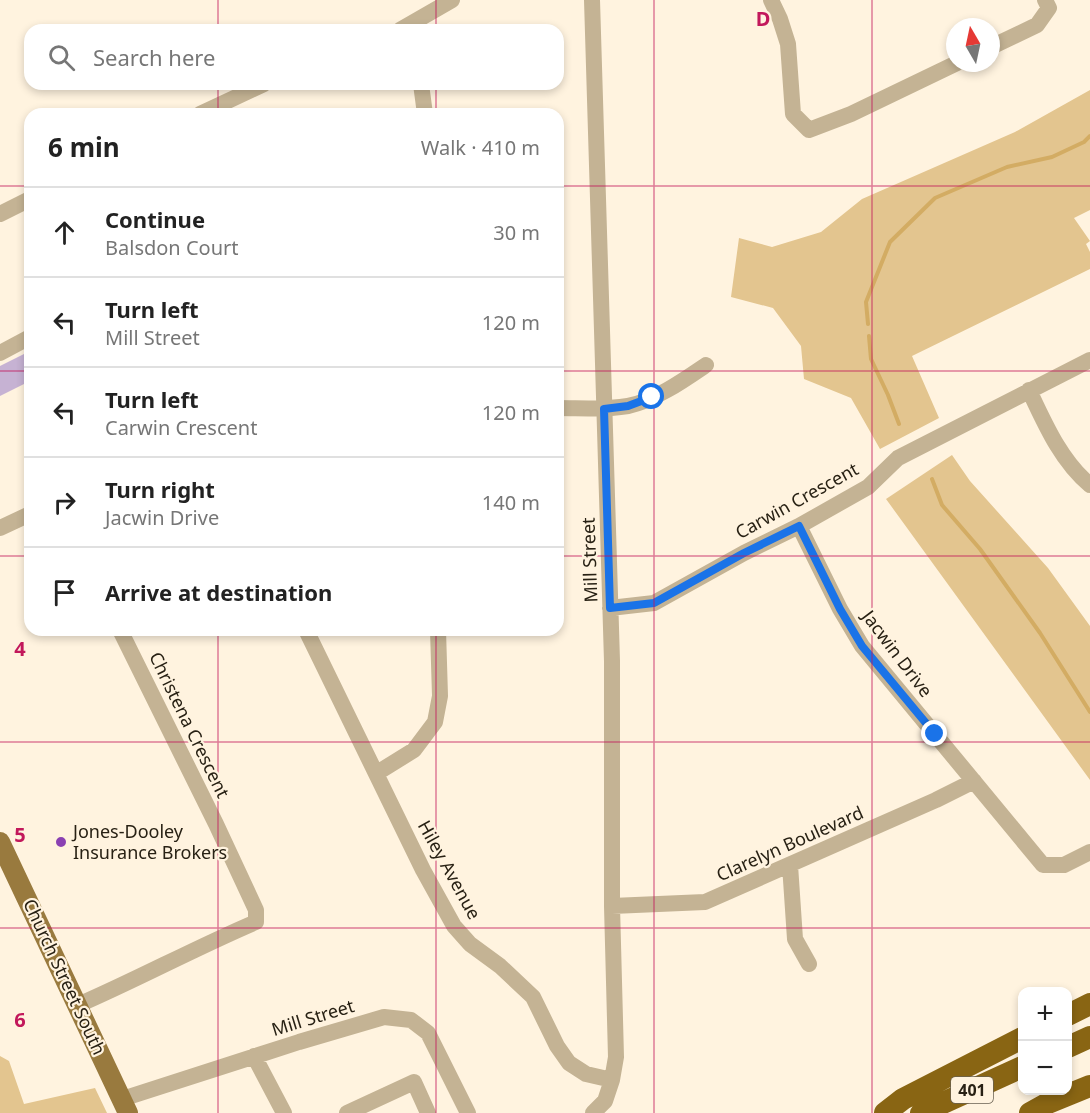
<!DOCTYPE html>
<meta charset="utf-8">
<style>
:root{--surface:#fff;--page:#f2f2f2;--text:#222;--muted:#767676;--line:#e0e0e0}
body{margin:0;font-family:"Noto Sans",sans-serif;background:var(--page);color:var(--text)}
.controls{position:absolute;right:18px;bottom:18px;display:grid;overflow:hidden;border-radius:12px;box-shadow:0 3px 9px #0003}
.controls button{width:54px;height:54px;display:grid;place-items:center;padding:0;border:0;border-bottom:2px solid var(--line);background:var(--surface);color:var(--text);font:30px sans-serif}
.compass{position:absolute;left:946px;top:18px;width:54px;height:54px;border-radius:50%;background:var(--surface);box-shadow:0 3px 9px #0003;rotate:351deg}
.stop{position:absolute;width:18px;height:18px;margin:-14px;border:4px solid #1a73e8;border-radius:50%;background:#fff}
.stop.end{background:#1a73e8;border-color:#fff;box-shadow:0 2px 6px #0008}
.list{margin:0;padding:0;list-style:none}
h2{display:flex;justify-content:space-between;align-items:center;height:78px;margin:0;padding:0 24px;font-size:26px}
h2 small{font-size:20px;font-weight:400;color:var(--muted)}
.list li{display:grid;grid-template-columns:39px 1fr auto;gap:18px;align-items:center;box-sizing:border-box;height:90px;padding:0 24px;border-top:2px solid var(--line)}
.list b{display:block;font-size:22px;white-space:nowrap}
.list p{margin:0;font-size:20px;white-space:nowrap;color:var(--muted)}
.list em{font-size:20px;font-style:normal;color:var(--muted)}
.icon{flex:none;width:33px;height:33px;fill:none;stroke:currentColor;stroke-width:2;stroke-linecap:round;stroke-linejoin:round}
.map{position:relative;flex:none;width:1090px;height:1113px;overflow:hidden}
.search{position:absolute;background:var(--surface);box-shadow:0 3px 9px #0003;left:24px;top:24px;width:540px;height:66px;display:flex;align-items:center;gap:15px;box-sizing:border-box;padding:0 21px;border-radius:18px;color:var(--muted);font-size:22px}
.panel{position:absolute;background:var(--surface);box-shadow:0 3px 9px #0003;left:24px;top:108px;width:540px;height:528px;border-radius:18px}
.map>svg:first-child{display:block}
</style>
<div class="map">
<svg width="1090" height="1113" viewBox="0 0 1090 1113">
<rect width="100%" height="100%" fill="#fff3df"/>
<!-- green -->
<path fill="#e3c58f" d="M1090 90V210L1074 218 1090 241 1086 244 1090 252V269L912 356 939 418 880 449 851 398 804 379 801 346 773 308 731 297 739 238 772 247 821 232 862 199 1015 132Z
M952 455 970 481 1048 568 1090 626V780L886 499Z
M0 1056 9 1061 24 1104 95 1088 107 1113H0Z"/>
<g fill="none" stroke-linecap="round" stroke-linejoin="round">
<!-- stream -->
<path stroke="#d3ac63" stroke-width="4" d="M868 324 866 302 890 242 935 198 1007 167 1052 157 1084 142 1090 136
M869 336 871 359 888 395 899 424
M932 479 942 505 980 549 1040 633 1090 712"/>
</g>
<!-- building -->
<path fill="#c6b2d3" d="M30 351V381L0 396V366Z"/>
<g fill="none" stroke-linecap="round" stroke-linejoin="round">
<!-- minor -->
<path stroke="#c4b394" stroke-width="16" d="M592 0 612 661V906L616 1057 612 1080 605 1101 593 1113
M771 0 780 19 788 44 793 114 809 130 851 114 957 63
M400 30 452 0
M991 47 1037 25 1049 8 1045 0
M421 84 425 114
M200 114 264 84
M0 214 30 199
M0 353 30 337
M1029 390C1045 424 1061 461 1090 485
M558 408C581 408 605 410 628 406 654 401 684 380 706 365
M799 526 840 609 862 646 1043 865H1064L1090 852
M0 528 30 514
M610 608 654 603 744 553 799 526 868 487 898 458 1090 360
M306 630 423 870 454 926 470 944 500 966 533 997 557 1046 569 1063 586 1074 612 1080
M377 773 414 750 435 722 440 696 438 630
M790 865 795 939 809 964
M612 906 705 902 936 800 974 781
M78 1005C138 979 195 948 256 922V910L216 824 120 630
M254 1056 284 1113
M122 1099 299 1042 384 1017 411 1020 428 1033 468 1113
M347 1113 414 1082 428 1113"/>
<!-- major -->
<path stroke="#997a3e" stroke-width="20" d="M0 842 128 1113"/>
<!-- highway -->
<path stroke="#896513" stroke-width="22" d="M1068 1015 1090 1004
M1068 1047 1090 1037
M885 1113 903 1099 1022 1038
M921 1113 1022 1067
M1030 1113 1048 1103 1090 1086"/>
</g>
<g fill="none" stroke-linecap="round" stroke-linejoin="round">
<!-- route -->
<path stroke="#1a73e8" stroke-width="8" d="M652 397 628 406 604 409 610 608 654 603 744 553 799 526 840 609 862 646 935 734"/>
</g>
<!-- grid -->
<path fill="none" stroke="#c2185b" stroke-width="1.5" stroke-opacity="0.55" d="M218 0V30M436 0V30M654 0V1113M872 0V1113M218 84V114M436 84V114M0 186H30M558 186H1090M0 371H30M558 371H1090M0 556H30M558 556H1090M218 630V1113M436 630V1113M0 742H1090M0 928H1090"/>
<!-- markers -->
<circle fill="#8a40b2" stroke="#fff3df" stroke-width="2" cx="61" cy="842" r="6"/>
<g text-anchor="middle" stroke-width="4.5" stroke-linejoin="round" paint-order="stroke">
<!-- shield labels -->
<rect fill="#fff3df" stroke="#686051" stroke-width="1.5" x="951" y="1077" width="42" height="26" rx="4.5"/>
<g font-size="16" font-weight="bold" fill="#282114">
<text x="972" y="1096">401</text>
</g>
<!-- street labels -->
<g font-size="18" fill="#282114" stroke="#fff3df">
<text transform="translate(797 501) rotate(-29)" y="6">Carwin Crescent</text>
<text transform="translate(590 560) rotate(-92)" y="6">Mill Street</text>
<text transform="translate(897 654) rotate(53)" y="6">Jacwin Drive</text>
<text transform="translate(189 725) rotate(64)" y="6">Christena Crescent</text>
<text transform="translate(790 844) rotate(-24)" y="6">Clarelyn Boulevard</text>
<text transform="translate(449 870) rotate(61)" y="6">Hiley Avenue</text>
<text transform="translate(64 977) rotate(65)" y="6">Church Street South</text>
<text transform="translate(313 1018) rotate(-17)" y="6">Mill Street</text>
</g>
<!-- poi labels -->
<g font-size="18" fill="#282114" stroke="#fff3df" text-anchor="start">
<text x="73" y="838">Jones-Dooley<tspan x="73" dy="21">Insurance Brokers</tspan></text>
</g>
</g>
<g font-size="20" text-anchor="middle" font-weight="bold" fill="#c2185b" stroke="#fff3df" stroke-width="4.5" stroke-linejoin="round" paint-order="stroke">
<text x="763" y="26">D</text>
<text x="20" y="656">4</text>
<text x="20" y="842">5</text>
<text x="20" y="1027">6</text>
</g>
</svg>
<div class="controls">
<button>+</button>
<button>−</button>
</div>
<svg class="compass" viewBox="-18 -18 36 36"><path d="M0-13l5 13h-10z" fill="#e53935"/><path d="M0 13l5-13h-10z" fill="#767676"/></svg>
<div class="stop" style="left:652px;top:397px"></div>
<div class="stop end" style="left:935px;top:734px"></div>
<div class="search"><svg class="icon" aria-label="search" viewBox="0 0 24 24"><circle cx="10" cy="10" r="6"/><path d="M15 15l6 6"/></svg>Search here</div>
<section class="panel">
<h2>6 min<small>Walk · 410 m</small></h2>
<ul class="list">
<li><svg class="icon" aria-label="ahead" viewBox="0 0 24 24"><path d="M12 20V5M6 11l6-6 6 6"/></svg><div><b>Continue</b><p>Balsdon Court</p></div><em>30 m</em></li>
<li><svg class="icon" aria-label="left" viewBox="0 0 24 24"><path d="M17 20v-9H6M10 6l-5 5 5 5"/></svg><div><b>Turn left</b><p>Mill Street</p></div><em>120 m</em></li>
<li><svg class="icon" aria-label="left" viewBox="0 0 24 24"><path d="M17 20v-9H6M10 6l-5 5 5 5"/></svg><div><b>Turn left</b><p>Carwin Crescent</p></div><em>120 m</em></li>
<li><svg class="icon" aria-label="right" viewBox="0 0 24 24"><path d="M7 20v-9h11M14 6l5 5-5 5"/></svg><div><b>Turn right</b><p>Jacwin Drive</p></div><em>140 m</em></li>
<li><svg class="icon" aria-label="arrive" viewBox="0 0 24 24"><path d="M6 21V4h12l-3 4 3 4H6"/></svg><div><b>Arrive at destination</b></div></li>
</ul>
</section>
</div>
